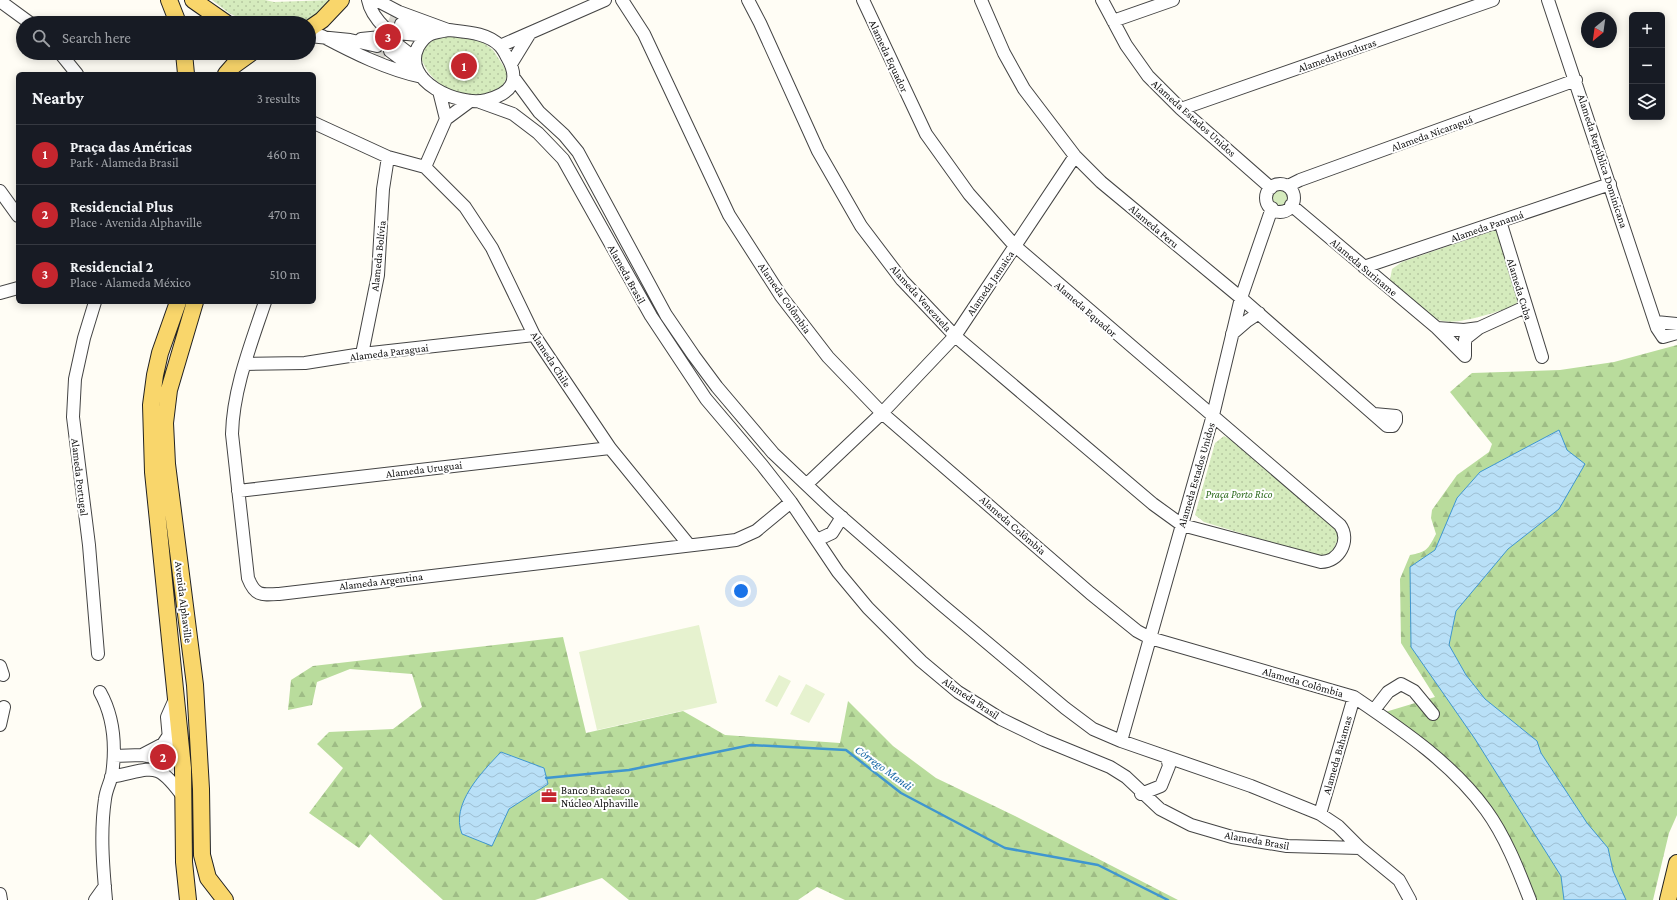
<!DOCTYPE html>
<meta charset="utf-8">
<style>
:root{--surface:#171b24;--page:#242831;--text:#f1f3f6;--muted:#9ea1a6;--line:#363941;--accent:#c4262e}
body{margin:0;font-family:"Crimson Pro",serif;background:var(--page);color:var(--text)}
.controls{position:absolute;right:12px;top:12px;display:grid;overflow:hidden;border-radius:6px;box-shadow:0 2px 10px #0003}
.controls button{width:36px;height:36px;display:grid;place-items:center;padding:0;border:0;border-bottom:1px solid var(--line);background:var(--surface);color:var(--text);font:20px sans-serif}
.compass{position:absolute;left:1581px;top:12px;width:36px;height:36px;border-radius:50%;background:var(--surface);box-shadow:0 2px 10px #0003;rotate:209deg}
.you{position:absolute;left:741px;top:591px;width:14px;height:14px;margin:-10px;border:3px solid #fff;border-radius:50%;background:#1a73e8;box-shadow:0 0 0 6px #1a73e833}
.badge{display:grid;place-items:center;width:26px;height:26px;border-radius:50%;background:var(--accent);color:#fff;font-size:13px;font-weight:700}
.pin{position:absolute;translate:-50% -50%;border:2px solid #fff;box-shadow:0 1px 4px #0006}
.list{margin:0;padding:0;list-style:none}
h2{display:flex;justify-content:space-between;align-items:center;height:52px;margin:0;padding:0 16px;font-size:17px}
h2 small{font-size:13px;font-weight:400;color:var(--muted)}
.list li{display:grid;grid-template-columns:26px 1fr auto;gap:12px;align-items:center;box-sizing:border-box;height:60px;padding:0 16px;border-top:1px solid var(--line)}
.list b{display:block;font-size:15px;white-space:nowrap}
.list p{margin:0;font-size:13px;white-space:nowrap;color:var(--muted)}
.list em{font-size:13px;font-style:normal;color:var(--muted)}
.icon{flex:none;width:22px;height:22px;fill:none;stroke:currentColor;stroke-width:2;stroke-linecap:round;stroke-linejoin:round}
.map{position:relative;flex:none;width:1677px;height:900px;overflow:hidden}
.search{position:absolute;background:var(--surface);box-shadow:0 2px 10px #0003;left:16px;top:16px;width:300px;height:44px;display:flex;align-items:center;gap:10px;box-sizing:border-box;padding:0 14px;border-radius:22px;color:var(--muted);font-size:15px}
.panel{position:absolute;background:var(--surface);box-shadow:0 2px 10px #0003;left:16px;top:72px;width:300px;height:232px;border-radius:6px}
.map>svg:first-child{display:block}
</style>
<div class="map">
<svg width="1677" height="900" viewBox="0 0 1677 900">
<defs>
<pattern id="grass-tufts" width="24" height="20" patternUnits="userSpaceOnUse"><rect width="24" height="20" fill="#d5ebbd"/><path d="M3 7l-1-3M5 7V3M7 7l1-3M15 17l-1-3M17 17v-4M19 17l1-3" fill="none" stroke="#b6c8a1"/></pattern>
<pattern id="forest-firs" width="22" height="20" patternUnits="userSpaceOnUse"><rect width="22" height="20" fill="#b9dc9c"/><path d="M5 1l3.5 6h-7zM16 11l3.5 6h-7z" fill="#9ebc85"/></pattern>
<pattern id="park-dots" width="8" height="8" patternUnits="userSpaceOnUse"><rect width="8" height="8" fill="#d5ebbd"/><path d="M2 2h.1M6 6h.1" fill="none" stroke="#b6c8a1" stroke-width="1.8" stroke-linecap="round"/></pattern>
<pattern id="water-waves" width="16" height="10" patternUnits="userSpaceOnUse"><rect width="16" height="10" fill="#b9e0f7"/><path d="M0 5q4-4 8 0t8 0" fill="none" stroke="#9ebfd3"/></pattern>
</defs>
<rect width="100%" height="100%" fill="#fffdf5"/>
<!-- grass -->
<path fill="url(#grass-tufts)" d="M1271 197a9 9 0 1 1 18 0a9 9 0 1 1-18 0Z"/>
<!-- forest -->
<path fill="url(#forest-firs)" d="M1677 345V815L1669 833 1653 900H1535L1491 811 1382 713 1435 697 1401 643 1400 579 1410 555C1426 552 1428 550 1436 534L1431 518 1432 510 1457 475 1489 452 1492 444 1450 392 1472 373 1560 370 1614 362Z
M563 637 586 733 683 711 725 735 840 743 848 701 893 746 936 778 1015 816 1178 900H845L817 887 798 900H629L602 878 535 900H443L370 834 359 848 309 813 343 768 317 744 329 732 393 729 422 707 412 674 350 669 317 682 312 705 288 710 291 680 313 666Z"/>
<!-- park -->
<path fill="url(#park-dots)" d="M212 0H265L274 2 331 0 319 14 300 23H249L229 13Z
M449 34 480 40 493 50 506 70 507 76 502 88C469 105 431 90 420 55L425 42Z
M1498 229 1520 298 1515 306C1499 311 1459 325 1443 321 1425 318 1401 294 1390 280L1392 269 1402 262Z
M1224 436 1235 442 1338 530 1339 536 1331 556 1323 558 1204 522 1195 515 1215 443Z"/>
<!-- pitch -->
<path fill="#e6f2cf" d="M699 625 717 703 597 730 579 652Z
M779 675 791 681 777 707 765 701Z
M806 684 825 694 809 723 790 714Z"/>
<!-- water -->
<path fill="url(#water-waves)" stroke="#3f96cf" d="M1559 430 1567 450 1585 464 1559 509 1508 549 1456 611 1449 645 1466 675 1485 699 1537 741 1541 753 1587 823 1608 848 1613 871 1626 900H1564L1561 876 1475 739 1411 647 1410 567 1435 550 1457 498 1480 472Z
M501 752 544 768 548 784 509 809 492 846 462 834C450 804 482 772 501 752Z"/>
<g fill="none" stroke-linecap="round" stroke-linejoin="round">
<!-- stream -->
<path stroke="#3f96cf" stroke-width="2.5" d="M546 778 629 770 751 745 846 750 901 793 1005 848 1098 865 1168 900"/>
<!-- minor-tunnel -->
<path stroke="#dbdad3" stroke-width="12" stroke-dasharray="12 6" stroke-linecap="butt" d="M389 19 401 24
M373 54 386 59"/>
<defs>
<path id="minor" d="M368 0C370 11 377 20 385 28
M376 0 399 12 448 30
M622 0 644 34 729 215 781 296 828 357 882 413 1090 593 1137 631 1150 638 1354 697C1401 729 1452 763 1486 810 1505 836 1518 869 1530 900
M748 0 760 23 818 151 861 226 902 280 955 336 1153 504 1182 525 1321 562C1339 562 1351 540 1340 525L1015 246 969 194 926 134 863 0
M981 0 1004 53 1024 89 1075 156 1101 182 1241 298 1387 426H1393L1396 421V416L1374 414
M1102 0 1126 45 1148 76 1181 109 1271 188
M1548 0 1657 328 1663 337 1677 333
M0 1 30 23
M1113 21 1173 0
M401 24 435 32
M449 30C466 32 488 33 500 46 503 49 505 53 507 57 521 81 511 94 486 100 459 107 401 81 418 47 421 42 426 36 431 34 436 32 443 31 449 30Z
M397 33 418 35
M309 36 350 40 377 46
M322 36C354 53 386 69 422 77
M361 39 381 37
M394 42 415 58
M500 46 605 0
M390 51 418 72
M60 53 77 74
M511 64 530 33
M514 78 539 112 564 135 578 152 666 315 694 356 717 387 773 453 830 507 941 604 1065 708 1093 729 1121 741 1251 786 1320 814 1338 826 1360 848 1399 880 1410 900
M439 91 446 119
M480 102 513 114 538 133 563 159 651 316 706 399 762 465 791 502 838 572 868 608 921 661 958 692 1001 719 1044 740 1110 767 1126 777 1160 809 1191 825 1232 837 1287 846 1360 848
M1181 109 1493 0
M314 123 388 157 425 167 465 207 492 248 534 335 610 448 689 545
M425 167 446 119 469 102
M1266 198a14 14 0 1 1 28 0a14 14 0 1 1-28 0Z
M1288 186 1300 180 1576 80
M0 191 18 216
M1291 205 1437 328 1465 356
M1500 221 1542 357
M1364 267 1610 184
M0 293 18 288
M95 302 84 338 75 379 73 417 89 545 98 654
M265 302C251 344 233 389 232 434L248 578C255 596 261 595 279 594L736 540 756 531 791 502
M1656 322 1677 324
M1437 328 1464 330 1479 328 1525 307
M1232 334 1247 321 1259 313
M362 354 378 275 383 189 388 157
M1465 356V339L1479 328
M245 364 305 363 362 354 534 335
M807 484 882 413 955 336 1075 156
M238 491 610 448
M817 540 832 533 842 517
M0 666 3 675
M100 692C114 717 116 747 112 775 110 783 106 790 105 799 100 832 103 867 106 900
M1374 710 1388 692 1401 684 1414 691 1433 714
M0 725 4 707
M1121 741 1213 415 1241 298 1272 208
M142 755 163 744 169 735
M114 756 142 755 160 758
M166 756 170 750 167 717 175 699
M111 777C154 769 156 759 184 798
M1141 794 1161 786 1169 766 1167 757
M1320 814 1354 697
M0 894 1 900
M95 900 105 886"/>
<path id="major" d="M169 0 178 23
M193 0 226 23
M309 29 322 20 341 0
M184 53 186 74
M226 74 233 66 251 53
M178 302 160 353 155 375 151 405 153 472 183 768 184 862 188 900
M195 302 169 390 165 423 167 464 195 685 201 789 202 855 208 878 225 900
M1668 900 1677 863"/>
</defs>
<!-- minor casing -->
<use href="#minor" stroke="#444" stroke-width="14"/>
<!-- major casing -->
<use href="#major" stroke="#222" stroke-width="18"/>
<!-- minor -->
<use href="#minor" stroke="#fff" stroke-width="12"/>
<!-- major -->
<use href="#major" stroke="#f9d66b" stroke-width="16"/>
</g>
<!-- icons -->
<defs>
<symbol id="office-bare" viewBox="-9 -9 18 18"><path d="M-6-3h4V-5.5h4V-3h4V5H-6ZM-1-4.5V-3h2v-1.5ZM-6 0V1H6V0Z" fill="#c4262e" stroke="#fff" stroke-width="2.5" paint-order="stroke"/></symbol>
</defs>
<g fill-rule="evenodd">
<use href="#office-bare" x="538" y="785" width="22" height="22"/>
</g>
<g text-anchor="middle" stroke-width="4" stroke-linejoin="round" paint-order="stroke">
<!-- street labels -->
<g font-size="11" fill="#111" stroke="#fff">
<text transform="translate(1337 55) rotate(-19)" y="4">AlamedaHonduras</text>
<text transform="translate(889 56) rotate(65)" y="4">Alameda Equador</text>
<text transform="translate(1194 118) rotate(42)" y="4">Alameda Estados Unidos</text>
<text transform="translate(1432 133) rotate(-20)" y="4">Alameda Nicaraguá</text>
<text transform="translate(1603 161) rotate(72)" y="4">Alameda República Dominicana</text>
<text transform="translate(1154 226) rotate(40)" y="4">Alameda Peru</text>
<text transform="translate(1487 226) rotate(-19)" y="4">Alameda Panamá</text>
<text transform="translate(378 256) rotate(-84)" y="4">Alameda Bolívia</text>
<text transform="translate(1364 267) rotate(40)" y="4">Alameda Suriname</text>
<text transform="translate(627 274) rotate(61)" y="4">Alameda Brasil</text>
<text transform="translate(990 283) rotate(-56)" y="4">Alameda Jamaica</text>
<text transform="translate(1520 289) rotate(73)" y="4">Alameda Cuba</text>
<text transform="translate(785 298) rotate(55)" y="4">Alameda Colômbia</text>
<text transform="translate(921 298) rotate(48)" y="4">Alameda Venezuela</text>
<text transform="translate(1086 309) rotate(41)" y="4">Alameda Equador</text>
<text transform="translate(389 352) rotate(-7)" y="4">Alameda Paraguai</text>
<text transform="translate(551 359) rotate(57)" y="4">Alameda Chile</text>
<text transform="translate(424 469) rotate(-7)" y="4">Alameda Uruguai</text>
<text transform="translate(1196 475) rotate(-74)" y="4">Alameda Estados Unidos</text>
<text transform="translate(80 477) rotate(83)" y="4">Alameda Portugal</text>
<text transform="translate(1013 525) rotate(41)" y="4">Alameda Colômbia</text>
<text transform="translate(381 581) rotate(-7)" y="4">Alameda Argentina</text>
<text transform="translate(184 602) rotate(83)" y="4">Avenida Alphaville</text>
<text transform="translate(1303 682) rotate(16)" y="4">Alameda Colômbia</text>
<text transform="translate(971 698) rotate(34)" y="4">Alameda Brasil</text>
<text transform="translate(1337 755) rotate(-74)" y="4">Alameda Bahamas</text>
<text transform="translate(1257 840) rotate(10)" y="4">Alameda Brasil</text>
</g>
<!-- park labels -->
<g font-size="11" font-style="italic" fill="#2f6b1f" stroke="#fff">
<text x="1239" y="498">Praça Porto Rico</text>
</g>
<!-- poi labels -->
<g font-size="11" fill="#111" stroke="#fff" text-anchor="start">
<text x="561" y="794">Banco Bradesco<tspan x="561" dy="13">Núcleo Alphaville</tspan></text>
</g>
<!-- water labels -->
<g font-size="12" font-style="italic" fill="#1768a6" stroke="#fff">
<text transform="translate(884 768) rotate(36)" y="4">Córrego Mandi</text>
</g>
</g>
</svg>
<div class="controls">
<button>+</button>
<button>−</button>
<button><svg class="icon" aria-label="layers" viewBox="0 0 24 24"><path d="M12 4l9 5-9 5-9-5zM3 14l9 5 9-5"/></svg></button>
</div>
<svg class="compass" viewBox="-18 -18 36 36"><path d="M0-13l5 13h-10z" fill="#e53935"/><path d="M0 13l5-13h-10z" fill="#9ea1a6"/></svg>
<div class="you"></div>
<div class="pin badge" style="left:464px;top:66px">1</div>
<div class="pin badge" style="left:163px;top:757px">2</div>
<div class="pin badge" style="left:388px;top:37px">3</div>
<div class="search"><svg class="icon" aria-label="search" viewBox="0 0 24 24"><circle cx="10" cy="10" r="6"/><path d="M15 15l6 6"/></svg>Search here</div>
<section class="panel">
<h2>Nearby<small>3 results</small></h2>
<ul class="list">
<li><span class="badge">1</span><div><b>Praça das Américas</b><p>Park · Alameda Brasil</p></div><em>460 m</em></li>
<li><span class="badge">2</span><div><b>Residencial Plus</b><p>Place · Avenida Alphaville</p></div><em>470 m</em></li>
<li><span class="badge">3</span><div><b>Residencial 2</b><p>Place · Alameda México</p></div><em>510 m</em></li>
</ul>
</section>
</div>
